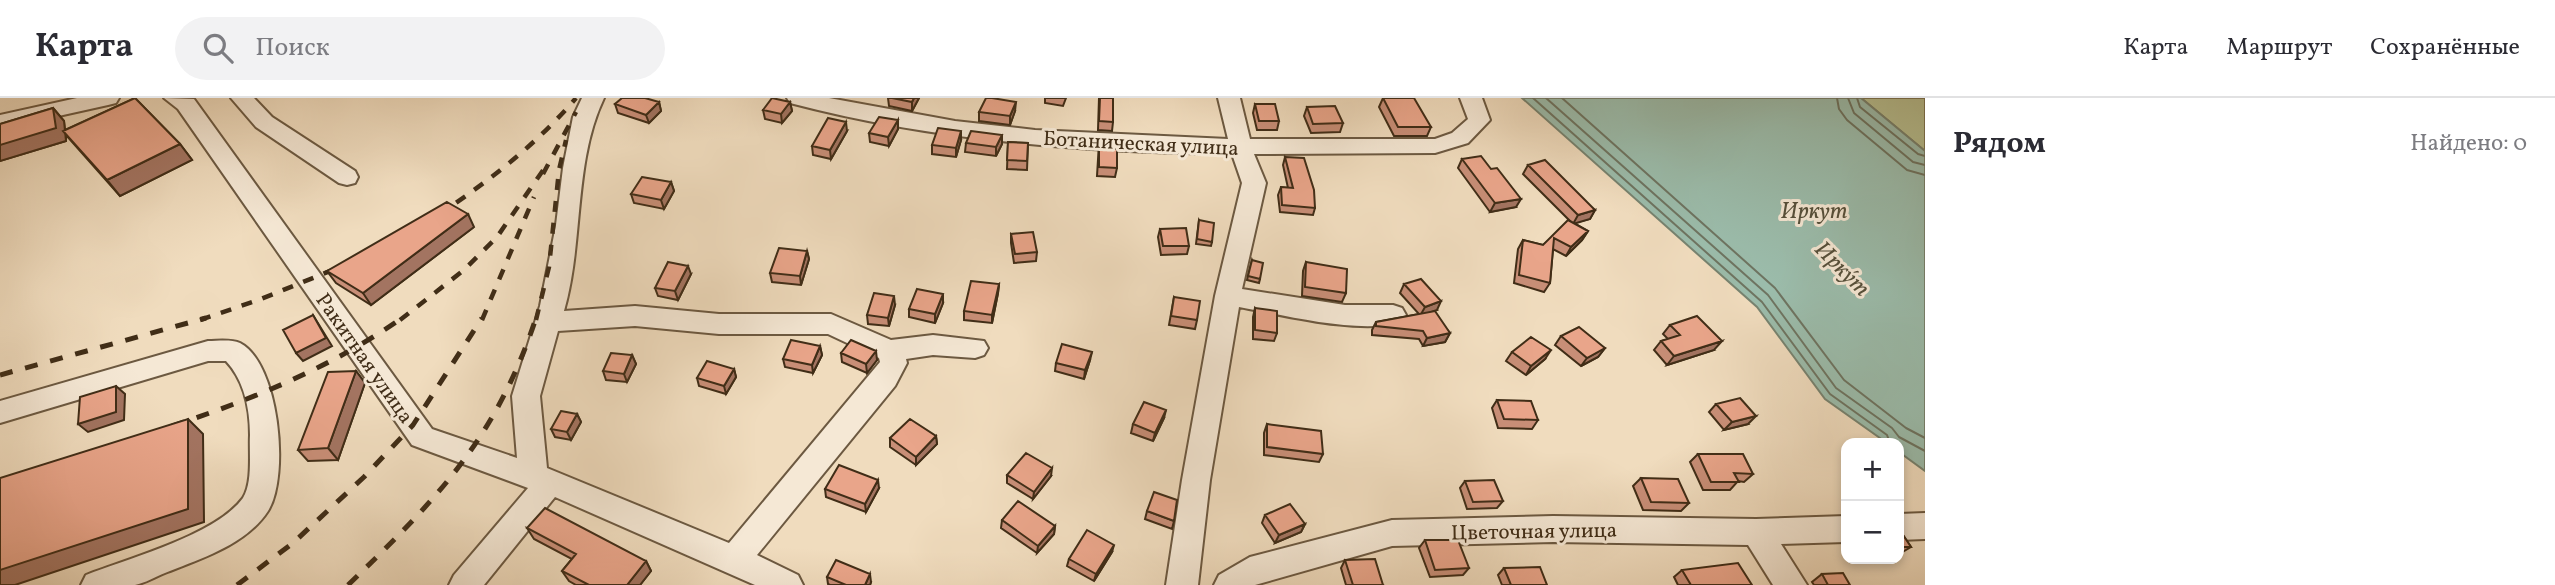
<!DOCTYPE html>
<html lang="ru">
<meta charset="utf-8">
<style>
:root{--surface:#fff;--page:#f2f2f3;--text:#2b2b33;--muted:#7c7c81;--line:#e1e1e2}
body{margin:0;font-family:Vollkorn,serif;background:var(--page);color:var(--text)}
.controls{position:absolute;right:21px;bottom:21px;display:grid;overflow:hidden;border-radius:14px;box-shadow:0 4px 10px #0003}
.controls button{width:63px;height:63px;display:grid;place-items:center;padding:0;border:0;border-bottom:2px solid var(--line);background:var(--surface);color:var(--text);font:35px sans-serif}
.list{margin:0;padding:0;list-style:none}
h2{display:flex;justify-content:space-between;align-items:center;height:91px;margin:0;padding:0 28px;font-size:30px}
h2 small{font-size:23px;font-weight:400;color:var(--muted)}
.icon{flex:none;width:38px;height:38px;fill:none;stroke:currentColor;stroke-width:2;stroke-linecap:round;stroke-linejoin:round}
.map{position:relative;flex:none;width:1925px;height:487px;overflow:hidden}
header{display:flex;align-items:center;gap:42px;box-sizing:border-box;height:98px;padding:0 35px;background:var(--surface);border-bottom:2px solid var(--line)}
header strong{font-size:33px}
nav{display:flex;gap:38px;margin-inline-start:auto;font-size:24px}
.search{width:490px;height:63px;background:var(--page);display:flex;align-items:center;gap:18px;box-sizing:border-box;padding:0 24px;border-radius:38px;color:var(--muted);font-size:26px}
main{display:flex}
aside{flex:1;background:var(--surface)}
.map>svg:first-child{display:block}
</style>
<header>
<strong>Карта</strong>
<div class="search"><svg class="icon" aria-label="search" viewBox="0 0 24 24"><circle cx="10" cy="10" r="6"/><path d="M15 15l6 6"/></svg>Поиск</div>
<nav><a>Карта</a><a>Маршрут</a><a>Сохранённые</a></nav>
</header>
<main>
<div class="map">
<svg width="1925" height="487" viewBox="0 0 1925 487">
<rect width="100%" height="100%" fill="#f0dcbe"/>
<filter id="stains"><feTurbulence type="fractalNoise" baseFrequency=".00286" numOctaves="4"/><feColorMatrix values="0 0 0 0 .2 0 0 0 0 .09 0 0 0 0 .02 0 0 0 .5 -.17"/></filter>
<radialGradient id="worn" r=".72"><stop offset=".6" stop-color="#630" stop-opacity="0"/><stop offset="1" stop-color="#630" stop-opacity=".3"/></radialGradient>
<!-- green -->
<path fill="#b7c193" stroke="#7c7755" stroke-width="2" d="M1861 0H1925V53Z"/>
<!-- water -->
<path fill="#9bbcab" stroke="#778370" stroke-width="2" d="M1522 0H1861L1925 53V373L1899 354V345H1887L1825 301 1757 209Z"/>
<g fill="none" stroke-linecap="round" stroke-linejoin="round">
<!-- shore -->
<path stroke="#6e7461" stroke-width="2" d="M1533 0 1762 204 1830 296 1887 337 1890 345
M1546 0 1768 197 1836 290 1892 330 1899 339 1925 353
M1562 0 1775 190 1844 282 1906 330 1925 340
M1837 0 1839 11 1847 22 1907 72 1925 77
M1848 0 1854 15 1913 64 1925 67
M1857 0 1860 9 1918 56 1925 58"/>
<defs>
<path id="minor" d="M77 0H119L116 5 108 7 0 31V17Z
M164 0 194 1 432 331 517 360 512 298 540 208 556 127 563 70 573 19 582 0H604C573 65 584 144 564 213L635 208 719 216H831L891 242 933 237 984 243 988 250 984 257 975 260 933 257 906 261 907 265 895 288 757 457 798 477 803 487H755L555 399 484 487H449L454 477 528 390 412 347 178 11ZM635 228 719 236H828L879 260 880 264 729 445 547 370 540 298 558 233Z
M231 0H254L272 19 355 73 358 79 355 85 347 87 339 85 256 29Z
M787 0H829L955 23 1035 32 1228 41 1218 0H1240L1250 41H1435L1452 35 1468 21 1460 0H1482L1490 22 1468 45 1435 55 1254 56 1266 85 1242 191 1345 207H1393L1402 210 1406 217 1402 224C1360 237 1283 217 1239 209L1210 382 1198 487H1166L1182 382 1215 198 1242 85 1232 56C1084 54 934 43 790 5Z
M208 243C218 243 231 241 240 245 279 265 290 378 268 413 246 447 200 461 165 475 155 479 145 485 135 487 119 487 98 487 81 487L86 477C129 460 216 437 243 400 253 384 249 355 250 337 250 311 244 282 226 263H208L0 325V303Z
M1925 415V441L1899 442V416Z
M1553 418 1756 421 1846 418V444L1781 446 1807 487H1773L1748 447 1553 444 1392 448 1255 487H1214L1219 477 1250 459 1392 422Z"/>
</defs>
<!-- minor casing -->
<use href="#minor" stroke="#6c5941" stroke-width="4"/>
<!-- minor -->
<use href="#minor" fill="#f5e8d5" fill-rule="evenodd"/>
<!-- rail-far1 -->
<path stroke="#402d17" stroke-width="4.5" stroke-dasharray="11 11" stroke-linecap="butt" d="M543 76 576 14
M438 117C489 83 536 47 576 0
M200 222 261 201 345 167
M400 222 464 172 497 139 546 68
M482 222 534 99
M536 222 549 169 559 72 566 42"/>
<!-- rail -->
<path stroke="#402d17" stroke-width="5" stroke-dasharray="13 13" stroke-linecap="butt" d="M0 277 206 220
M172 328C253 301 332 269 402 220
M237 487 293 445 364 379 413 327 482 220
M348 487C437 401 496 341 536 220"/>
</g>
<!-- wall -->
<path fill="#c88e77" stroke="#402d17" stroke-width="2" d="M135 0 180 46 192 62 120 98 66 37V43L0 63V26L53 10 64 23 65 32Z
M888 0H919L912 13 889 8Z
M1045 0H1066L1063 8 1045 5Z
M1099 0 1113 24 1112 33 1098 32Z
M1383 0 1431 29 1427 38H1394L1379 9Z
M659 4 661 13 649 25 618 15 615 6Z
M790 4 792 13 782 25 765 21 763 12Z
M1255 6 1279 23 1277 32H1257L1253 15Z
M1307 9 1343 25 1340 34 1311 35 1304 18Z
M1015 13 1010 27 979 23V14Z
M898 22V31L889 48 870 44 869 35Z
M847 33 831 61 813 57 812 48Z
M1002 37V46L996 58 965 54 966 45Z
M961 42 956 59 932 56V47Z
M1008 44 1028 45 1027 72 1007 71Z
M1099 45 1114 51 1117 70 1115 79 1097 78Z
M1285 59 1315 110 1313 117 1280 114 1278 97 1281 89 1288 90 1283 67Z
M1462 61 1516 109 1490 114 1458 70Z
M1528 67 1595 112 1590 121 1574 125 1588 133 1582 142 1566 158 1553 151 1550 185 1544 194 1514 185 1518 151 1523 142 1543 147 1571 124 1523 76Z
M671 84 674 93 664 111 634 105 631 96Z
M1199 122 1212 144 1211 148 1196 146Z
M474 129 371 207 336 185 327 173Z
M1160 131 1189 148 1187 156 1161 157 1158 139Z
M1011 136 1037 154 1036 163 1014 165 1011 145Z
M807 153 809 161 801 187 772 184 770 175Z
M1252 162 1260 181 1259 185 1247 182Z
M1306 164 1346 195 1342 204 1302 198 1303 173Z
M691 176 678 202 658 198 655 190Z
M999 186 998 195 992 225 964 222V213Z
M1404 186 1437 212 1431 214 1450 235 1445 244 1423 248 1419 241 1372 237V232L1376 224 1419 216 1400 195Z
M1174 199 1197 222 1195 231 1169 227Z
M943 205 935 225 909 219V211Z
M895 207 889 228 868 226 867 217Z
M1255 210 1277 235 1274 243 1253 241V219Z
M1670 227 1714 252 1667 267 1654 252 1661 243 1668 241 1663 236Z
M1561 238 1605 250 1598 259 1581 268 1555 247Z
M820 248 822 257 813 275 785 269 783 261Z
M1512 254 1545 261 1526 277 1506 263Z
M841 255 877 262 867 275 842 264Z
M632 257 636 266 627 284 606 282 603 273Z
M1090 262 1084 281 1055 273 1056 265Z
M734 271 736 279 726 296 699 288 697 280Z
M356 273 365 285 338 362 308 363 298 352Z
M1497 302 1538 322 1532 331 1498 330 1492 310Z
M1716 306 1748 326 1724 332 1709 314Z
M577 316 581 324 571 342 555 339 551 331Z
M1164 320 1153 343 1131 335 1133 326Z
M1267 326 1323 356 1319 364 1264 357V335Z
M936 338 937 346 916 367 890 349V340Z
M1698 356 1753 376 1744 384 1738 383 1730 392H1703L1690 364Z
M1007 377 1051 378 1033 401 1007 385Z
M1641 380 1689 405 1681 413 1643 412 1633 388Z
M1465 383 1503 403 1497 410 1467 411 1460 390Z
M879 390 866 414 826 399 825 391Z
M1147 413 1174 423 1172 431 1145 421Z
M1265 417 1305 426 1301 434 1275 445 1262 425Z
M1002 422 1055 428 1054 436 1037 455 1001 430Z
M527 430 646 463 651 473 640 487H576L569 483 562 473 572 461 534 441Z
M1899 431 1911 449 1899 456Z
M1425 442 1469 470 1463 477 1430 479 1419 450Z
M1112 454 1094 483 1067 468 1069 461Z
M1345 462 1383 487H1346L1341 470Z
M1504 470 1547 487H1502L1498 477Z
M1682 472 1752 487H1678L1674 479Z
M1822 476 1850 487H1814L1812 484Z
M827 479 871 484 870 487H830L828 486Z"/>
<!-- shaded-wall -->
<path fill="#a37461" stroke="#402d17" stroke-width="2" d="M914 0H919L912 13V4Z
M659 4 661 13 649 25 646 17Z
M790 4 792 13 782 25 781 16Z
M1016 4 1015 13 1010 27V18Z
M53 10 64 23 66 43 0 63V47Z
M898 22V31L889 48 888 39Z
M846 24 847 33 831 61 830 52Z
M961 33V42L956 59V50Z
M1002 37V46L996 58V49Z
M180 46 192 62 120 98 107 82Z
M671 84 674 93 664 111 661 102Z
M1521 101 1516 109 1490 114 1495 105Z
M1595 112 1590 121 1573 126 1578 117Z
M468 116 474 129 371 207 363 195Z
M1588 133 1582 142 1566 158 1571 149Z
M807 153 809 161 801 187 800 178Z
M688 168 691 176 678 202 675 193Z
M999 186 998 195 992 225V217Z
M943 196V205L935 225V216Z
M894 198 895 207 889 228 888 220Z
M1441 203 1437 212 1420 218 1425 209Z
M313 217 332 248 303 263 296 255Z
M1450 235 1445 244 1423 248 1427 240Z
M1722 243 1714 252 1667 267 1674 258Z
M820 248 822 257 813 275 812 267Z
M1605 250 1598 259 1581 268 1587 260Z
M1551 252 1545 261 1526 277 1531 268Z
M876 253 877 262 867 275 866 266Z
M1092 254 1090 262 1084 281 1085 272Z
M632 257 636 266 627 284 624 276Z
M734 271 736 279 726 296 724 288Z
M356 273 365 285 338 362 328 350Z
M116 288 125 296 124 322 88 334 78 326Z
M1166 312 1164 320 1153 343 1155 335Z
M577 316 581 324 571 342 567 334Z
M1756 318 1748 326 1724 332 1732 324Z
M188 321 203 336 204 424 15 487H0V472Z
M936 338 937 346 916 367V359Z
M1052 370 1051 378 1033 401 1034 394Z
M878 382 879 390 866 414 865 406Z
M1305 426 1301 434 1275 445 1279 437Z
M1055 428 1054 436 1037 455 1038 448Z
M1114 447 1112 454 1094 483 1096 476Z
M646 463 651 473 640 487H627Z
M870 476 871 484 870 487H865Z"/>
<!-- building -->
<path fill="#e9a58a" stroke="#402d17" stroke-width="2" d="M135 0 180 46 107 82 63 33Z
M622 0H645L659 4 646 17 615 6Z
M772 0 790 4 781 16 763 12Z
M892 0H914L912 4Z
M986 0H992L1016 4 1010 18 979 14Z
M1100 0H1113V24L1099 23Z
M1383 0H1414L1431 29H1398Z
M1255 6H1275L1279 23H1259Z
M1335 8 1343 25 1313 26 1307 9Z
M53 10 56 30 0 47V26Z
M879 19 898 22 888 39 869 35Z
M828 20 846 24 830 52 812 48Z
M938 30 961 33 956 50 932 47Z
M971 33 1002 37 996 49 966 45Z
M1008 44 1028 45 1027 63 1007 62Z
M1099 45 1114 46V51H1117V70L1099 69Z
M1481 58 1491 71 1497 70 1521 101 1495 105 1462 61Z
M1285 59 1304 60 1314 92 1315 110 1282 107 1281 89 1293 90Z
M1545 62 1595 112 1578 117 1528 67Z
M642 79 671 84 661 102 631 96Z
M447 104 468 116 363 195 327 173Z
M1199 122 1214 125 1212 144 1197 141Z
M1568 122 1588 133 1571 149 1554 140 1550 185 1519 177 1523 142 1543 147Z
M1186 130 1189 148H1163L1160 131Z
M1033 134 1037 154 1015 156 1011 136Z
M779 150 807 153 800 178 770 175Z
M1252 162 1263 165 1260 181 1248 178Z
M668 164 688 168 675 193 655 190Z
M1306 164 1347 171 1346 195 1305 189Z
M1421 181 1441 203 1425 209 1404 186Z
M971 183 999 186 992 217 964 213Z
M917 191 943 196 935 216 909 211Z
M874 195 894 198 888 220 867 217Z
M1174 199 1200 203 1197 222 1171 218Z
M1255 210 1277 213V235L1255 232Z
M1435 213 1450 235 1427 240 1423 233 1376 228V224Z
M313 217 326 240 296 255 283 232Z
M1697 218 1722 243 1674 258 1661 243 1680 237 1670 227Z
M1579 229 1605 250 1587 260 1561 238Z
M1531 239 1551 252 1531 268 1512 254Z
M791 242 820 248 812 267 783 261Z
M851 242 876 253 866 266 841 255Z
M1062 246 1092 254 1085 272 1056 265Z
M611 255 632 257 624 276 603 273Z
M707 263 734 271 724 288 697 280Z
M356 273 328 350 298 352 328 274Z
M116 288V314L78 326 80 299Z
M1740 300 1756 318 1732 324 1716 306Z
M1497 302 1531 303 1538 322 1504 321Z
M1144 304 1166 312 1155 335 1133 326Z
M561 313 577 316 567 334 551 331Z
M188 321V411L0 472V380Z
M910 321 936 338 916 359 890 340Z
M1267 326 1321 333 1323 356 1267 349Z
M1026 355 1052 370 1034 394 1007 377Z
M1698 356H1743L1753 376 1734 375 1739 384H1711Z
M839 367 878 382 865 406 825 391Z
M1641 380 1678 381 1689 405 1651 404Z
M1494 382 1503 403 1473 404 1465 383Z
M1154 394 1177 402 1174 423 1147 413Z
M1018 403 1055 428 1038 448 1002 422Z
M1290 406 1305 426 1279 437 1265 417Z
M545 410 646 463 627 487H589L562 473 576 456 527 430Z
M1899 431 1911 449H1899Z
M1087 432 1114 447 1096 476 1069 461Z
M1425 442H1458L1469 470 1435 472Z
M1375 461 1383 487H1353L1345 462Z
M836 462 870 476 865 487H846L827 479Z
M1738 465 1752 487H1691L1682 472Z
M1540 469 1547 487H1511L1504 470Z
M1843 475 1850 487H1828L1822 476Z"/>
<g text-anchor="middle" stroke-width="6" stroke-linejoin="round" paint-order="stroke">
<!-- street labels -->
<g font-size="21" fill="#402d17" stroke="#f5e8d5">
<text transform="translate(1141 45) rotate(3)" y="7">Ботаническая улица</text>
<text transform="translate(365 260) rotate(55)" y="7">Ракитная улица</text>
<text transform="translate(1534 433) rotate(-1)" y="7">Цветочная улица</text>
</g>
<!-- water labels -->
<g font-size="23" font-style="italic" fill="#57513c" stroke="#f5e8d5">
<text x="1814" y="120">Иркут</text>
<text transform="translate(1843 170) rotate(45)" y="8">Ирку́т</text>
</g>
</g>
<rect width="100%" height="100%" filter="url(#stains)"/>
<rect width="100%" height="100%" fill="url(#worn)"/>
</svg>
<div class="controls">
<button>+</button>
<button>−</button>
</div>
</div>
<aside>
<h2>Рядом<small>Найдено: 0</small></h2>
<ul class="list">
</ul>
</aside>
</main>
